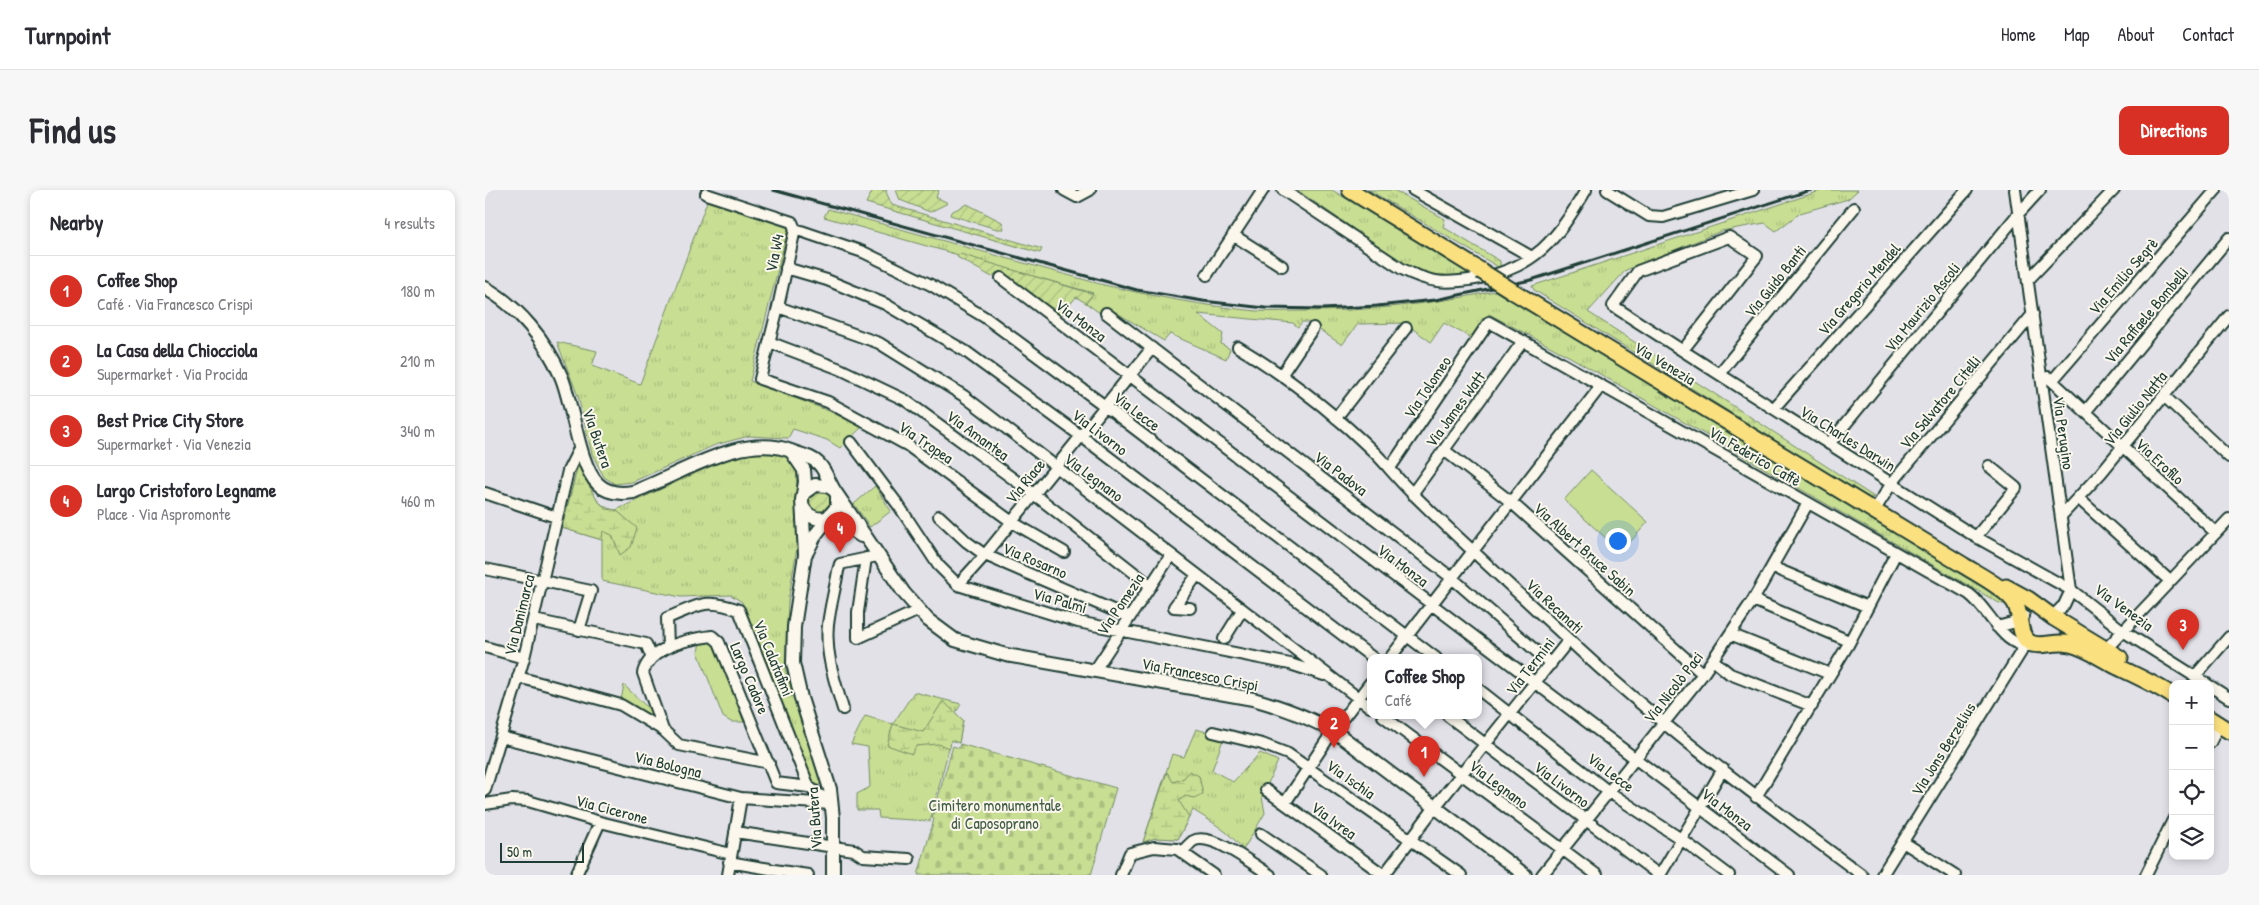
<!DOCTYPE html>
<meta charset="utf-8">
<style>
:root{--surface:#fff;--page:#f7f7f7;--text:#2b2b33;--muted:#7c7c81;--line:#e1e1e2;--accent:#d93025}
body{margin:0;font-family:"Patrick Hand",sans-serif;background:var(--page);color:var(--text)}
.controls{position:absolute;right:15px;bottom:15px;display:grid;overflow:hidden;border-radius:10px;box-shadow:0 2px 8px #0003}
.controls button{width:45px;height:45px;display:grid;place-items:center;padding:0;border:0;border-bottom:1px solid var(--line);background:var(--surface);color:var(--text);font:25px sans-serif}
.scale{position:absolute;left:15px;bottom:12px;width:84px;box-sizing:border-box;padding-left:5px;border:2px solid #1f3d34;border-top:0;font-size:14px;line-height:18px;white-space:nowrap;color:#1f3d34;-webkit-text-stroke:4px #fbf7ec;paint-order:stroke}
.you{position:absolute;left:1132px;top:350px;width:18px;height:18px;margin:-12px;border:4px solid #fff;border-radius:50%;background:#1a73e8;box-shadow:0 0 0 8px #1a73e833}
.badge{display:grid;place-items:center;width:32px;height:32px;border-radius:50%;background:var(--accent);color:#fff;font-size:16px;font-weight:700}
.pin{position:absolute;translate:-50% -41px;filter:drop-shadow(0 1px 2px #0008)}
.pin::after{content:'';position:absolute;top:26px;width:18px;height:15px;background:inherit;clip-path:polygon(0 0,100% 0,50% 100%)}
.popup{position:absolute;left:882px;top:464px;width:115px;height:65px;box-sizing:border-box;display:grid;place-content:center;border-radius:10px;background:var(--surface);filter:drop-shadow(0 1px 4px #0005);font-size:16px;white-space:nowrap;color:var(--muted)}
.popup b{font-size:19px;color:var(--text)}
.popup::after{content:'';position:absolute;left:50%;top:100%;margin-left:-10px;border:10px solid transparent;border-top-color:var(--surface)}
.list{margin:0;padding:0;list-style:none}
h2{display:flex;justify-content:space-between;align-items:center;height:65px;margin:0;padding:0 20px;font-size:21px}
h2 small{font-size:16px;font-weight:400;color:var(--muted)}
.list li{display:grid;grid-template-columns:32px 1fr auto;gap:15px;align-items:center;box-sizing:border-box;height:70px;padding:0 20px;border-top:1px solid var(--line)}
.list b{display:block;font-size:19px;white-space:nowrap}
.list p{margin:0;font-size:16px;white-space:nowrap;color:var(--muted)}
.list em{font-size:16px;font-style:normal;color:var(--muted)}
.icon{flex:none;width:28px;height:28px;fill:none;stroke:currentColor;stroke-width:2;stroke-linecap:round;stroke-linejoin:round}
.map{position:relative;flex:none;width:1744px;height:685px;overflow:hidden;border-radius:10px}
header{display:flex;align-items:center;gap:30px;box-sizing:border-box;height:70px;padding:0 25px;background:var(--surface);border-bottom:1px solid var(--line)}
header strong{font-size:24px}
nav{display:flex;gap:28px;margin-inline-start:auto;font-size:18px}
.intro{display:flex;align-items:center;justify-content:space-between;box-sizing:border-box;height:120px;padding:0 30px}
h1{margin:0;font-size:35px}
.button{padding:12px 22px;border-radius:10px;background:var(--accent);color:#fff;font-size:18px;font-weight:700}
main{display:flex;gap:30px;padding:0 30px}
aside{flex:1;background:var(--surface);border-radius:10px;box-shadow:0 2px 8px #0003}
.map>svg:first-child{display:block}
</style>
<header>
<strong>Turnpoint</strong>
<nav><a>Home</a><a>Map</a><a>About</a><a>Contact</a></nav>
</header>
<div class="intro"><h1>Find us</h1><a class="button">Directions</a></div>
<main>
<aside>
<h2>Nearby<small>4 results</small></h2>
<ul class="list">
<li><span class="badge">1</span><div><b>Coffee Shop</b><p>Café · Via Francesco Crispi</p></div><em>180 m</em></li>
<li><span class="badge">2</span><div><b>La Casa della Chiocciola</b><p>Supermarket · Via Procida</p></div><em>210 m</em></li>
<li><span class="badge">3</span><div><b>Best Price City Store</b><p>Supermarket · Via Venezia</p></div><em>340 m</em></li>
<li><span class="badge">4</span><div><b>Largo Cristoforo Legname</b><p>Place · Via Aspromonte</p></div><em>460 m</em></li>
</ul>
</aside>
<div class="map">
<svg width="1744" height="685" viewBox="0 0 1744 685">
<defs>
<pattern id="grass-tufts" width="24" height="20" patternUnits="userSpaceOnUse" patternTransform="scale(1.25)"><rect width="24" height="20" fill="#c8de93"/><path d="M3 7l-1-3M5 7V3M7 7l1-3M15 17l-1-3M17 17v-4M19 17l1-3" fill="none" stroke="#abbf7f"/></pattern>
<pattern id="wetland-marsh" width="20" height="14" patternUnits="userSpaceOnUse" patternTransform="scale(1.25)"><rect width="20" height="14" fill="#c8de93"/><path d="M1 5h8M5 5V1M11 12h8M15 12V8" fill="none" stroke="#abbf7f"/></pattern>
<pattern id="cemetery-stones" width="16" height="16" patternUnits="userSpaceOnUse" patternTransform="scale(1.25)"><rect width="16" height="16" fill="#c8de93"/><path d="M2 7V4a2 2 0 0 1 4 0v3zM10 15v-3a2 2 0 0 1 4 0v3z" fill="#abbf7f"/></pattern>
<pattern id="garden-furrows" width="10" height="10" patternUnits="userSpaceOnUse" patternTransform="scale(1.25)"><rect width="10" height="10" fill="#c8de93"/><path d="M-1 1l2-2M0 10L10 0M9 11l2-2" fill="none" stroke="#abbf7f"/></pattern>
</defs>
<rect width="100%" height="100%" fill="#e2e1e8"/>
<filter id="ink" filterUnits="userSpaceOnUse"><feTurbulence type="fractalNoise" baseFrequency=".02" numOctaves="2"/><feDisplacementMap in="SourceGraphic" scale="10" xChannelSelector="R" yChannelSelector="G"/><feConvolveMatrix kernelMatrix="1 2 1 2 8 2 1 2 1" color-interpolation-filters="sRGB"/></filter>
<g filter="url(#ink)">
<!-- grass -->
<path fill="url(#grass-tufts)" stroke="#748e64" d="M812 0H847L984 84 955 88 927 79Z
M884 0H909L960 29 958 37 1015 71V78Z
M1338 0H1373L1363 9 1315 23 1291 41 1280 33 1236 41 1141 80 1103 122 1389 307 1384 309 1049 100 1047 96Z
M223 9 300 34 303 39 265 191 344 221 377 237 355 258 342 250 308 239 303 248 264 246 230 255 147 292 130 294 119 287 107 264 93 206 72 152 112 161 107 176 155 194Z
M343 19 615 94C666 106 719 116 772 121 788 122 805 121 821 121 885 121 947 114 1010 101L1524 411 1527 416 1514 413 1087 168 1004 124 988 149 959 133 946 152 920 133 873 134 857 155 823 132H817L813 137 808 133 713 124 738 144 736 154 745 159 741 169 685 144 679 151 622 117 616 124 601 113 608 103 339 27Z
M279 260 303 267 312 276 311 324 315 340 303 412 300 479 338 590 334 595 328 594 257 412 246 405 196 407 117 391V350L77 338 93 275C102 292 109 318 131 320L243 268Z
M390 296 406 321 385 337 369 314Z
M139 495 165 520 167 525 165 528 136 510Z
M429 502 476 514 470 524 478 530 474 553 466 550 445 631 394 628 393 620H372V604L385 597 383 557 366 554 380 526 408 534Z
M711 539 739 547 727 580 748 592 775 563 793 571 777 607 780 623 758 660C745 642 727 632 708 620L693 649 670 648 658 652 687 564 699 567Z"/>
<!-- wetland -->
<path fill="url(#wetland-marsh)" stroke="#748e64" d="M93 275 112 310 121 319 131 320 152 338 146 357 135 365 127 345 118 341 117 350 77 338Z
M458 511 478 530 474 553 466 550 465 558 453 554 431 556 427 564 402 555 408 534 438 542Z
M704 581 714 586 718 604 709 608 700 606 694 611 704 627 693 649 670 648 658 652 682 582 688 592 699 588Z"/>
<!-- cemetery -->
<path fill="url(#cemetery-stones)" stroke="#748e64" d="M475 554 631 598 606 685H433L449 629 447 628 468 556 474 558Z"/>
<!-- park -->
<path fill="#c8de93" stroke="#748e64" d="M1106 280 1163 332 1136 362 1079 310Z
M223 450 230 455 259 532H246L238 527 213 462 215 452Z"/>
<!-- garden -->
<path fill="url(#garden-furrows)" stroke="#748e64" d="M388 0H402L401 2 407 15 557 59 555 63 381 13Z
M411 0H454L451 7 463 13 445 22 415 10Z
M482 14 517 32 519 39H512L465 25 466 22Z
M475 64 608 104 601 113 591 107 575 127 512 82 507 87 472 67Z
M342 299 349 313 339 325 324 321 322 305 326 300Z"/>
<g fill="none" stroke-linecap="round" stroke-linejoin="round">
<defs>
<path id="minor" d="M579 0 592 7 605 0
M798 0 917 79C945 93 959 94 990 89 1050 79 1072 49 1101 0
M928 0 1047 67
M1122 0 1164 26 1178 27 1268 0
M1530 0 1586 400
M221 4 307 32 310 39 293 117 275 189 343 212 422 255 527 332 579 362
M310 39 378 62 446 95 501 128 620 216 951 468
M748 45 797 76
M301 78 342 90 400 114 480 161 596 246 888 468
M722 85 778 0
M516 88 1304 685
M1543 90 1629 0
M293 117 394 153 479 206 885 517
M621 123 967 388 1066 474
M284 152 355 179 420 210 549 304 666 396
M753 157C803 187 848 222 890 263 903 276 915 292 929 305 979 354 1031 401 1082 448 1174 535 1276 610 1377 685
M1198 160 1272 66 1244 47 1153 81 1128 116 1234 184 1491 347 1586 400 1638 441 1722 494
M797 184 828 138
M1234 184 1369 18
M1563 187 1731 343
M1567 191 1731 0
M1679 206 1744 267
M1289 218 1482 0
M1601 221 1744 48
M851 228 921 138
M366 252 414 316 453 375 473 395 593 432 805 474 839 485
M1344 254 1534 23 1555 0
M959 260 1026 312 1218 484
M905 278 1004 132 1484 404C1506 420 1517 460 1550 456
M0 303 71 327
M927 304 1038 151
M1593 308 1685 391
M1389 321 1407 293 1548 124
M454 326 482 352 500 365 644 427
M1576 326 1616 283 1744 126
M1491 347 1531 298 1504 276
M381 368 373 422V448L434 420
M1287 377 1383 417
M0 379 106 401 94 440
M473 395 500 365 667 158
M1268 410 1364 451
M705 418 689 417 712 385
M1568 426 1579 415 1586 400
M49 430 161 454 167 468
M1512 437 1527 433 1539 426
M1245 444 1345 484
M739 449 757 420
M0 457 39 468
M183 457 182 428C213 416 220 407 254 420L324 597
M1621 459 1744 329
M905 468 1116 196
M1228 470 1245 484 1327 516
M610 480 686 365
M1710 486 1744 447
M33 487 136 515 178 540 194 555 284 573
M1725 496 1744 508
M993 499 1124 602 1196 649 1244 685
M358 519C350 492 340 464 343 435 345 417 350 399 353 381L355 374 392 366
M898 526 1112 685
M963 526 1174 685
M859 527 885 493
M178 540 158 483C165 457 203 449 227 446L234 452 291 593 324 597 347 614
M728 542 777 554 803 564 976 685
M16 547 256 608 346 614
M1725 553 1734 535
M0 600 39 468 83 281 95 257
M781 600 899 685
M1271 607 1363 455 1411 363
M800 613 848 541
M0 614 27 610 43 611 115 632 246 664
M250 642 369 660 378 666 424 669
M776 644 836 685
M1418 652 1470 685
M697 662C700 659 704 654 708 651 726 641 769 675 785 685
M244 672 285 679
M289 680 323 685
M91 685 115 632
M243 685 256 608
M636 685 645 663 669 657 692 659 729 685
M899 685 950 617 1084 450
M1057 685 1218 484 1268 410 1323 313
M1175 685 1238 579
M1397 685 1536 462 1538 450
M1661 685 1688 630"/>
<path id="tertiary" d="M0 98C34 117 61 151 76 186 88 213 93 275 113 294 123 304 136 304 148 302 195 285 256 242 306 261 316 265 326 266 334 274 340 280 344 292 349 300
M306 261 319 280 320 292 317 310 320 365 309 437 308 473 316 508 345 599 348 628V685
M319 303 330 295 343 296 349 300 419 403 443 430 470 450 521 465 768 509C800 518 830 529 857 547L1040 685
M318 317C323 327 331 330 342 328L352 317V306
M337 329 357 333 376 346
M322 362 331 344 346 325"/>
<path id="primary" d="M865 0 996 81
M1029 102 1478 375C1492 384 1522 399 1530 413 1537 425 1532 444 1544 452 1553 459 1571 450 1585 454 1602 458 1617 469 1633 477 1652 486 1670 494 1688 506
M1521 397 1543 409 1569 428 1635 468
M1725 529 1744 541"/>
</defs>
<!-- minor casing -->
<use href="#minor" stroke="#1f3d34" stroke-width="14"/>
<!-- tertiary casing -->
<use href="#tertiary" stroke="#1f3d34" stroke-width="16"/>
<!-- primary casing -->
<use href="#primary" stroke="#1f3d34" stroke-width="19"/>
<!-- minor -->
<use href="#minor" stroke="#fbf7ec" stroke-width="10"/>
<!-- tertiary -->
<use href="#tertiary" stroke="#fbf7ec" stroke-width="12"/>
<!-- primary -->
<use href="#primary" stroke="#fbe080" stroke-width="15"/>
<!-- rail -->
<path stroke="#1f3d34" stroke-width="3" d="M288 0 652 100 718 111 780 118 838 119 892 116 950 110 1046 90 1326 0"/>
<defs>
<path id="primary-bridge" d="M996 81 1029 102"/>
</defs>
<!-- primary-bridge casing -->
<use href="#primary-bridge" stroke="#1f3d34" stroke-width="19" stroke-linecap="butt"/>
<!-- primary-bridge -->
<use href="#primary-bridge" stroke="#fbe080" stroke-width="15"/>
</g>
</g>
<g text-anchor="middle" stroke-width="4" stroke-linejoin="round" paint-order="stroke">
<!-- street labels -->
<g font-size="16" fill="#1f3d34" stroke="#fbf7ec">
<text transform="translate(289 63) rotate(-78)" y="6">Via W4</text>
<text transform="translate(1638 86) rotate(-49)" y="6">Via Emilio Segrè</text>
<text transform="translate(1290 91) rotate(-51)" y="6">Via Guido Banti</text>
<text transform="translate(1374 99) rotate(-49)" y="6">Via Gregorio Mendel</text>
<text transform="translate(1437 117) rotate(-51)" y="6">Via Maurizio Ascoli</text>
<text transform="translate(1661 125) rotate(-50)" y="6">Via Raffaele Bombelli</text>
<text transform="translate(596 130) rotate(37)" y="6">Via Monza</text>
<text transform="translate(1180 173) rotate(31)" y="6">Via Venezia</text>
<text transform="translate(942 197) rotate(-56)" y="6">Via Tolomeo</text>
<text transform="translate(1455 212) rotate(-50)" y="6">Via Salvatore Citelli</text>
<text transform="translate(1650 218) rotate(-51)" y="6">Via Giulio Natta</text>
<text transform="translate(970 219) rotate(-54)" y="6">Via James Watt</text>
<text transform="translate(652 221) rotate(37)" y="6">Via Lecce</text>
<text transform="translate(615 242) rotate(37)" y="6">Via Livorno</text>
<text transform="translate(1579 243) rotate(82)" y="6">Via Perugino</text>
<text transform="translate(493 245) rotate(36)" y="6">Via Amantea</text>
<text transform="translate(113 248) rotate(71)" y="6">Via Butera</text>
<text transform="translate(1363 248) rotate(32)" y="6">Via Charles Darwin</text>
<text transform="translate(441 252) rotate(34)" y="6">Via Tropea</text>
<text transform="translate(1270 266) rotate(30)" y="6">Via Federico Caffè</text>
<text transform="translate(1675 271) rotate(43)" y="6">Via Erofilo</text>
<text transform="translate(856 283) rotate(37)" y="6">Via Padova</text>
<text transform="translate(609 287) rotate(37)" y="6">Via Legnano</text>
<text transform="translate(540 291) rotate(-51)" y="6">Via Riace</text>
<text transform="translate(1100 359) rotate(42)" y="6">Via Albert Bruce Sabin</text>
<text transform="translate(550 370) rotate(23)" y="6">Via Rosarno</text>
<text transform="translate(918 375) rotate(37)" y="6">Via Monza</text>
<text transform="translate(575 410) rotate(16)" y="6">Via Palmi</text>
<text transform="translate(635 414) rotate(-56)" y="6">Via Pomezia</text>
<text transform="translate(1070 416) rotate(43)" y="6">Via Recanati</text>
<text transform="translate(1639 417) rotate(36)" y="6">Via Venezia</text>
<text transform="translate(34 425) rotate(-76)" y="6">Via Danimarca</text>
<text transform="translate(289 468) rotate(68)" y="6">Via Calatafimi</text>
<text transform="translate(1045 476) rotate(-52)" y="6">Via Termini</text>
<text transform="translate(715 484) rotate(11)" y="6">Via Francesco Crispi</text>
<text transform="translate(265 488) rotate(67)" y="6">Largo Cadore</text>
<text transform="translate(1188 497) rotate(-52)" y="6">Via Nicolò Paci</text>
<text transform="translate(1458 559) rotate(-58)" y="6">Via Jons Berzelius</text>
<text transform="translate(183 574) rotate(14)" y="6">Via Bologna</text>
<text transform="translate(1126 582) rotate(37)" y="6">Via Lecce</text>
<text transform="translate(866 589) rotate(35)" y="6">Via Ischia</text>
<text transform="translate(1014 594) rotate(37)" y="6">Via Legnano</text>
<text transform="translate(1077 594) rotate(37)" y="6">Via Livorno</text>
<text transform="translate(127 619) rotate(15)" y="6">Via Cicerone</text>
<text transform="translate(1242 619) rotate(37)" y="6">Via Monza</text>
<text transform="translate(329 628) rotate(-94)" y="6">Via Butera</text>
<text transform="translate(849 630) rotate(36)" y="6">Via Ivrea</text>
</g>
<!-- park labels -->
<g font-size="16" fill="#415d47" stroke="#fbf7ec">
<text x="510" y="621">Cimitero monumentale<tspan x="510" dy="18">di Caposoprano</tspan></text>
</g>
</g>
</svg>
<div class="controls">
<button>+</button>
<button>−</button>
<button><svg class="icon" aria-label="locate" viewBox="0 0 24 24"><circle cx="12" cy="12" r="6"/><path d="M12 2v4M12 18v4M2 12h4M18 12h4"/></svg></button>
<button><svg class="icon" aria-label="layers" viewBox="0 0 24 24"><path d="M12 4l9 5-9 5-9-5zM3 14l9 5 9-5"/></svg></button>
</div>
<div class="scale">50 m</div>
<div class="you"></div>
<div class="pin badge" style="left:939px;top:587px">1</div>
<div class="popup"><b>Coffee Shop</b>Café</div>
<div class="pin badge" style="left:849px;top:558px">2</div>
<div class="pin badge" style="left:1698px;top:460px">3</div>
<div class="pin badge" style="left:355px;top:363px">4</div>
</div>
</main>
